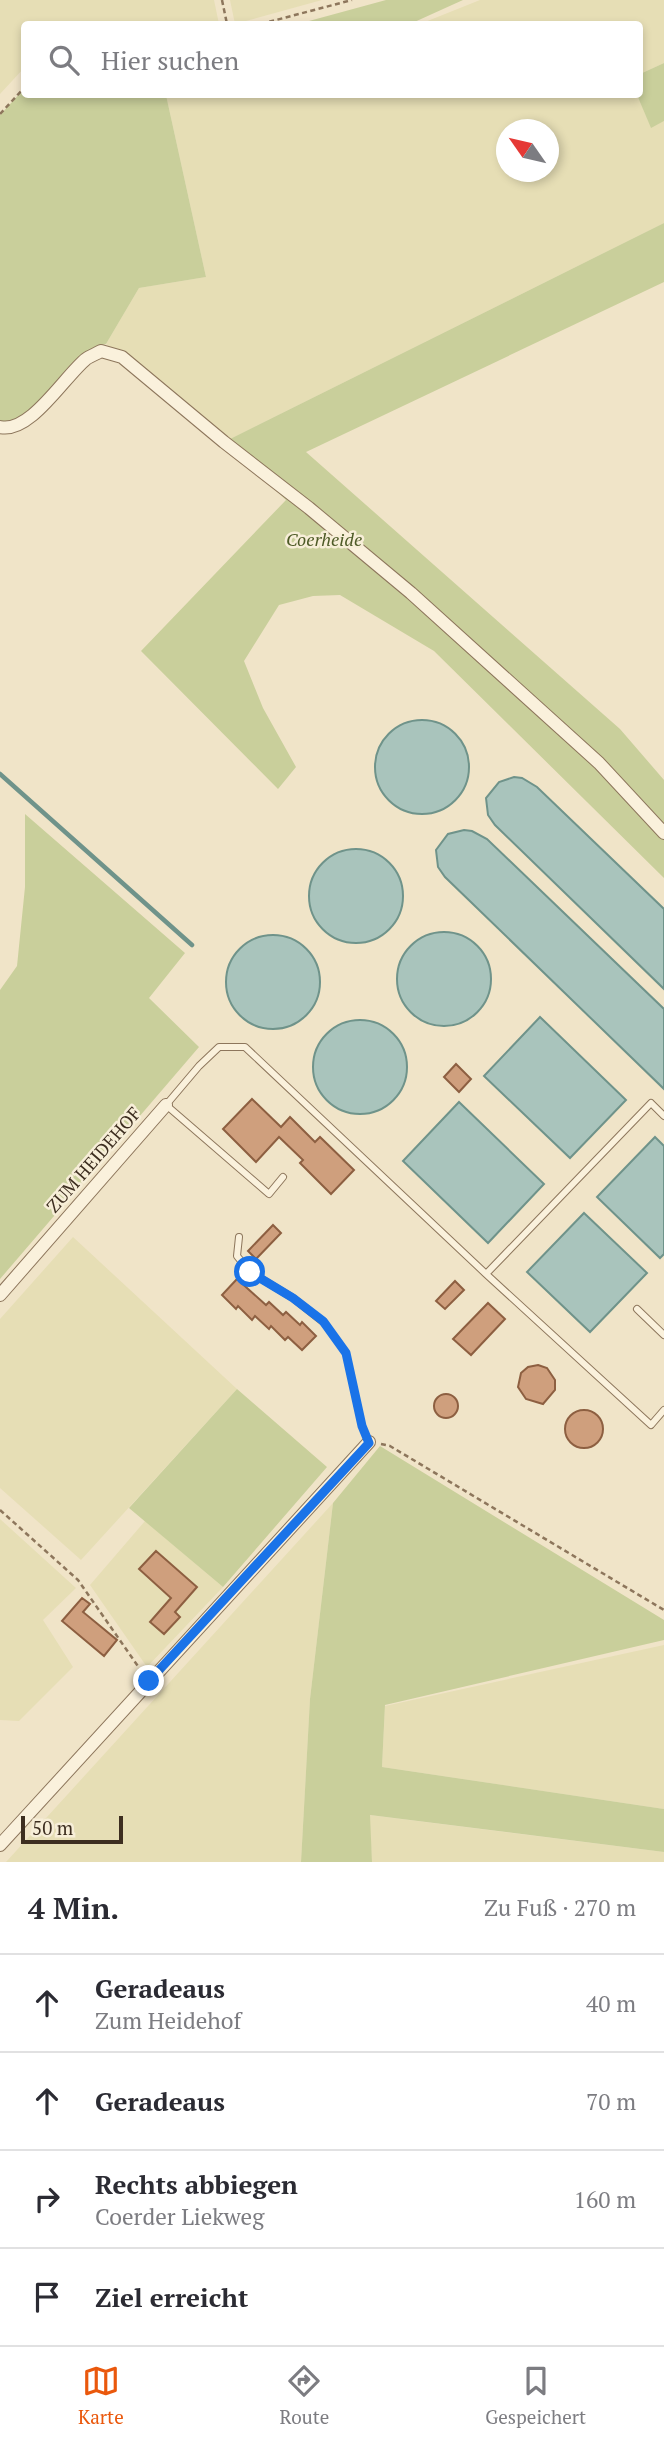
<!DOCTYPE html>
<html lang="de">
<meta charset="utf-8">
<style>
:root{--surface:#fff;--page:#f2f2f3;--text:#2b2b33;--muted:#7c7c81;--line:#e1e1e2;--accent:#ea580c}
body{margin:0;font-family:"PT Serif",serif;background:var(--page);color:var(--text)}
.compass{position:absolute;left:496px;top:119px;width:63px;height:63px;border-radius:50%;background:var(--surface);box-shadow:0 4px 10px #0003;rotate:304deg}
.scale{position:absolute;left:21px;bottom:18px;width:102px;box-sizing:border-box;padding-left:7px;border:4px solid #3d2e20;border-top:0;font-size:19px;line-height:24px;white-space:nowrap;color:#3d2e20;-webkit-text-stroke:5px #f7eed8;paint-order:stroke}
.stop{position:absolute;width:21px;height:21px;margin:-16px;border:5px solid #1a73e8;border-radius:50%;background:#fff}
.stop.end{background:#1a73e8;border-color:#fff;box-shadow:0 2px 7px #0008}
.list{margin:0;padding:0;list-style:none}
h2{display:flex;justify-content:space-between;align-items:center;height:91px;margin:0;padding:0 28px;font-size:30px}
h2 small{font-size:23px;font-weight:400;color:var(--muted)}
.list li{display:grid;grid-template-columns:46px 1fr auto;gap:21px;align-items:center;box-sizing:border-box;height:98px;padding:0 28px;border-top:2px solid var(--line)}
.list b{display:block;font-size:26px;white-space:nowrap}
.list p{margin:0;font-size:23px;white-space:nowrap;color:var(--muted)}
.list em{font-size:23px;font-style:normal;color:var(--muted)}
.icon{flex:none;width:38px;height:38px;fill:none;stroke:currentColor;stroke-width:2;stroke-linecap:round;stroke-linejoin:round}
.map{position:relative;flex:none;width:664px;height:1862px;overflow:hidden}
.search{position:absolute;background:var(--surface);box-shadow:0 4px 10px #0003;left:21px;right:21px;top:21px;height:77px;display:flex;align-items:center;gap:18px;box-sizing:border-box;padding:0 24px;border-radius:7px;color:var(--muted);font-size:26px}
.sheet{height:483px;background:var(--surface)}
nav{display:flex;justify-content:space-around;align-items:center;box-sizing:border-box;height:98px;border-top:2px solid var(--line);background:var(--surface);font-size:19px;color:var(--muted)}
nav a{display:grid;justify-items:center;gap:4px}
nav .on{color:var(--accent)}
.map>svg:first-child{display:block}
</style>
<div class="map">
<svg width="664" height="1862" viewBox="0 0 664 1862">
<rect width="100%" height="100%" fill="#f0e4c8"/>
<!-- farmland -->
<path fill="#e6deb5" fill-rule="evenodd" d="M0 0H214L219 24H24V68L0 94Z
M230 0H322L235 24Z
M480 0H664V63L640 74V24H420Z
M166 95H637L651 127 664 121V223L224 442 106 344 139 288 206 277ZM506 130H548V172H506Z
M73 1237 237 1389 81 1560 0 1488V1319Z
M333 1503 310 1699 301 1862H6Z
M0 1519 76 1588 43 1620 73 1667 19 1721 0 1720Z
M145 1521 223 1587 147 1667 90 1585Z
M664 1645V1809L382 1767 385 1706Z
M369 1815 664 1852V1862H372Z"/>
<!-- green -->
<path fill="#c9cf9b" d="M386 0H463L410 24H298Z
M664 63V121L651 128 637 95 640 94V74Z
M24 89V94L166 95 206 277 139 288 106 344 97 346 83 355 21 420 0 423V115Z
M664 223V282L306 452 620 729 664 780V878L434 651 340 595 313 596 279 605 244 661 263 708 296 767 278 789 141 651 286 500 224 442Z
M25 814 185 953 149 998 199 1047 0 1279V990L17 966 25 887Z
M237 1389 327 1467 223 1587 129 1508Z
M380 1446 664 1620V1640L385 1705 382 1767 664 1809V1852L370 1815 372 1862H301L310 1699 333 1503Z"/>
<!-- water -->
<path fill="#a9c4bc" stroke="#6f938a" stroke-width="2" d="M375 767a47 47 0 1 1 94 0a47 47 0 1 1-94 0Z
M514 777 522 778 537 787 664 909V989L495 825 488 815 486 798 499 782Z
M464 830 472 831 487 839 664 1009V1089L445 877 438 867 436 850 448 834Z
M309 896a47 47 0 1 1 94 0a47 47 0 1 1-94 0Z
M397 979a47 47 0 1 1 94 0a47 47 0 1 1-94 0Z
M226 982a47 47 0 1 1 94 0a47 47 0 1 1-94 0Z
M540 1017 626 1100 570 1158 484 1076Z
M313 1067a47 47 0 1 1 94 0a47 47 0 1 1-94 0Z
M459 1102 544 1184 488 1243 403 1161Z
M655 1137 664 1146V1254L660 1258 597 1197Z
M584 1213 647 1273 590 1332 527 1272Z"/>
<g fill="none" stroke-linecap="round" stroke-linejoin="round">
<!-- stream -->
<path stroke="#6f938a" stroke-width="4.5" d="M0 774 192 945"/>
</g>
<!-- building -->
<path fill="#cf9f7d" stroke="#8d5f41" stroke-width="2" d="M456 1064 471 1079 459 1092 444 1077Z
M252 1099 281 1127 290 1117 315 1142 320 1137 354 1170 331 1194 300 1163 303 1160 279 1137 256 1162 223 1129Z
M273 1225 281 1233 256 1259 248 1251Z
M237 1279 266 1305 269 1302 283 1315 286 1312 300 1325 302 1322 316 1336 302 1350 288 1337 285 1340 271 1326 269 1329 255 1316 252 1320 238 1306 236 1309 222 1295Z
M455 1281 464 1290 445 1309 436 1301Z
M488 1303 505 1319 471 1355 453 1339Z
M538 1365 547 1368 555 1380V1390L543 1404 526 1399 518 1387 521 1373 528 1367Z
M434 1406a12 12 0 1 1 24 0a12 12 0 1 1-24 0Z
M565 1429a19 19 0 1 1 38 0a19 19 0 1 1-38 0Z
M156 1551 197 1587 175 1612 180 1617 164 1634 150 1622 171 1598 139 1569Z
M82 1598 90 1604 83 1612 117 1640 104 1656 62 1621Z"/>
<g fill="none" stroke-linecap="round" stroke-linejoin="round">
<defs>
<path id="service" d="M283 1177 269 1194 166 1105 199 1066 219 1047H245L486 1274 651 1425 664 1410
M239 1237 237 1256 250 1272 293 1298 322 1321
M486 1274 651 1103 664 1116
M637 1309 664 1335"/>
<path id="minor" d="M0 427C30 434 64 377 86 359 90 356 96 354 101 351L122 357 224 442 309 508 411 593 599 763 664 833
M0 1295 166 1105
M0 1845 369 1442"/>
</defs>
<!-- service casing -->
<use href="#service" stroke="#8d765c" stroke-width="8"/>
<!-- minor casing -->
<use href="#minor" stroke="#8d765c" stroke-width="14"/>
<!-- path -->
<path stroke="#8d765c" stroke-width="2.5" stroke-dasharray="5 3.5" stroke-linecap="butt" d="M222 0 227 24
M261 24 352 0
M0 114 24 88
M327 1327 346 1353 364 1431
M381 1444 390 1446 664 1610
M0 1510 78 1580 142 1672"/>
<!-- service -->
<use href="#service" stroke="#faf1dc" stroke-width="6"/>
<!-- minor -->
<use href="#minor" stroke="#faf1dc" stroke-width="12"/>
</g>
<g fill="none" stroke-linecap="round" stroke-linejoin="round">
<!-- route -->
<path stroke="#1a73e8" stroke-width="9" d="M149 1681 369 1443 362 1426 346 1353 323 1321 293 1298 250 1272"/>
</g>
<g text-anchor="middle" stroke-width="5" stroke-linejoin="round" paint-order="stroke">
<!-- park labels -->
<g font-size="18" font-style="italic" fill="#4d5a26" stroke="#f7eed8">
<text x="324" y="546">Coerheide</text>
</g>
<!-- street labels -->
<g font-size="18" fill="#3d2e20" stroke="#f7eed8">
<text transform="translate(94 1160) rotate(-49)" y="6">ZUM HEIDEHOF</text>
</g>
</g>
</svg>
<svg class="compass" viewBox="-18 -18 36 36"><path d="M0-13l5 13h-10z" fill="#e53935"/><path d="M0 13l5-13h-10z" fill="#7c7c81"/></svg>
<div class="scale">50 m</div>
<div class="stop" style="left:250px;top:1272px"></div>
<div class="stop end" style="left:149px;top:1681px"></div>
<div class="search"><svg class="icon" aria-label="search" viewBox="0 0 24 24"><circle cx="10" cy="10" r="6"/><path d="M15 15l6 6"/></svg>Hier suchen</div>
</div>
<section class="sheet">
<h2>4 Min.<small>Zu Fuß · 270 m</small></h2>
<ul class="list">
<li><svg class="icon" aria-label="ahead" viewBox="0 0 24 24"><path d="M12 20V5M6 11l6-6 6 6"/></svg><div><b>Geradeaus</b><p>Zum Heidehof</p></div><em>40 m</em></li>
<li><svg class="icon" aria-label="ahead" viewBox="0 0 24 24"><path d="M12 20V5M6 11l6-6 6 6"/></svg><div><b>Geradeaus</b></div><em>70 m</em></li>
<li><svg class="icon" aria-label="right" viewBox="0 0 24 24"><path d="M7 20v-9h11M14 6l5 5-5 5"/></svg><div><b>Rechts abbiegen</b><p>Coerder Liekweg</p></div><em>160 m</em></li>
<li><svg class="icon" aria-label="arrive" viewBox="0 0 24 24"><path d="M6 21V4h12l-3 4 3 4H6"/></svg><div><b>Ziel erreicht</b></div></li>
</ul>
</section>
<nav>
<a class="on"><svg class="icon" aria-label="map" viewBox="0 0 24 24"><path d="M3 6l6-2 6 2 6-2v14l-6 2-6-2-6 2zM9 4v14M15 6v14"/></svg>Karte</a>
<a><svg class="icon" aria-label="directions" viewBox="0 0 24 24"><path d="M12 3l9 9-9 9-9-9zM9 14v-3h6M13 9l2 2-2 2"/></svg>Route</a>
<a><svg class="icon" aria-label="saved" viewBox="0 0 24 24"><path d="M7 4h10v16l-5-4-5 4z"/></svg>Gespeichert</a>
</nav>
